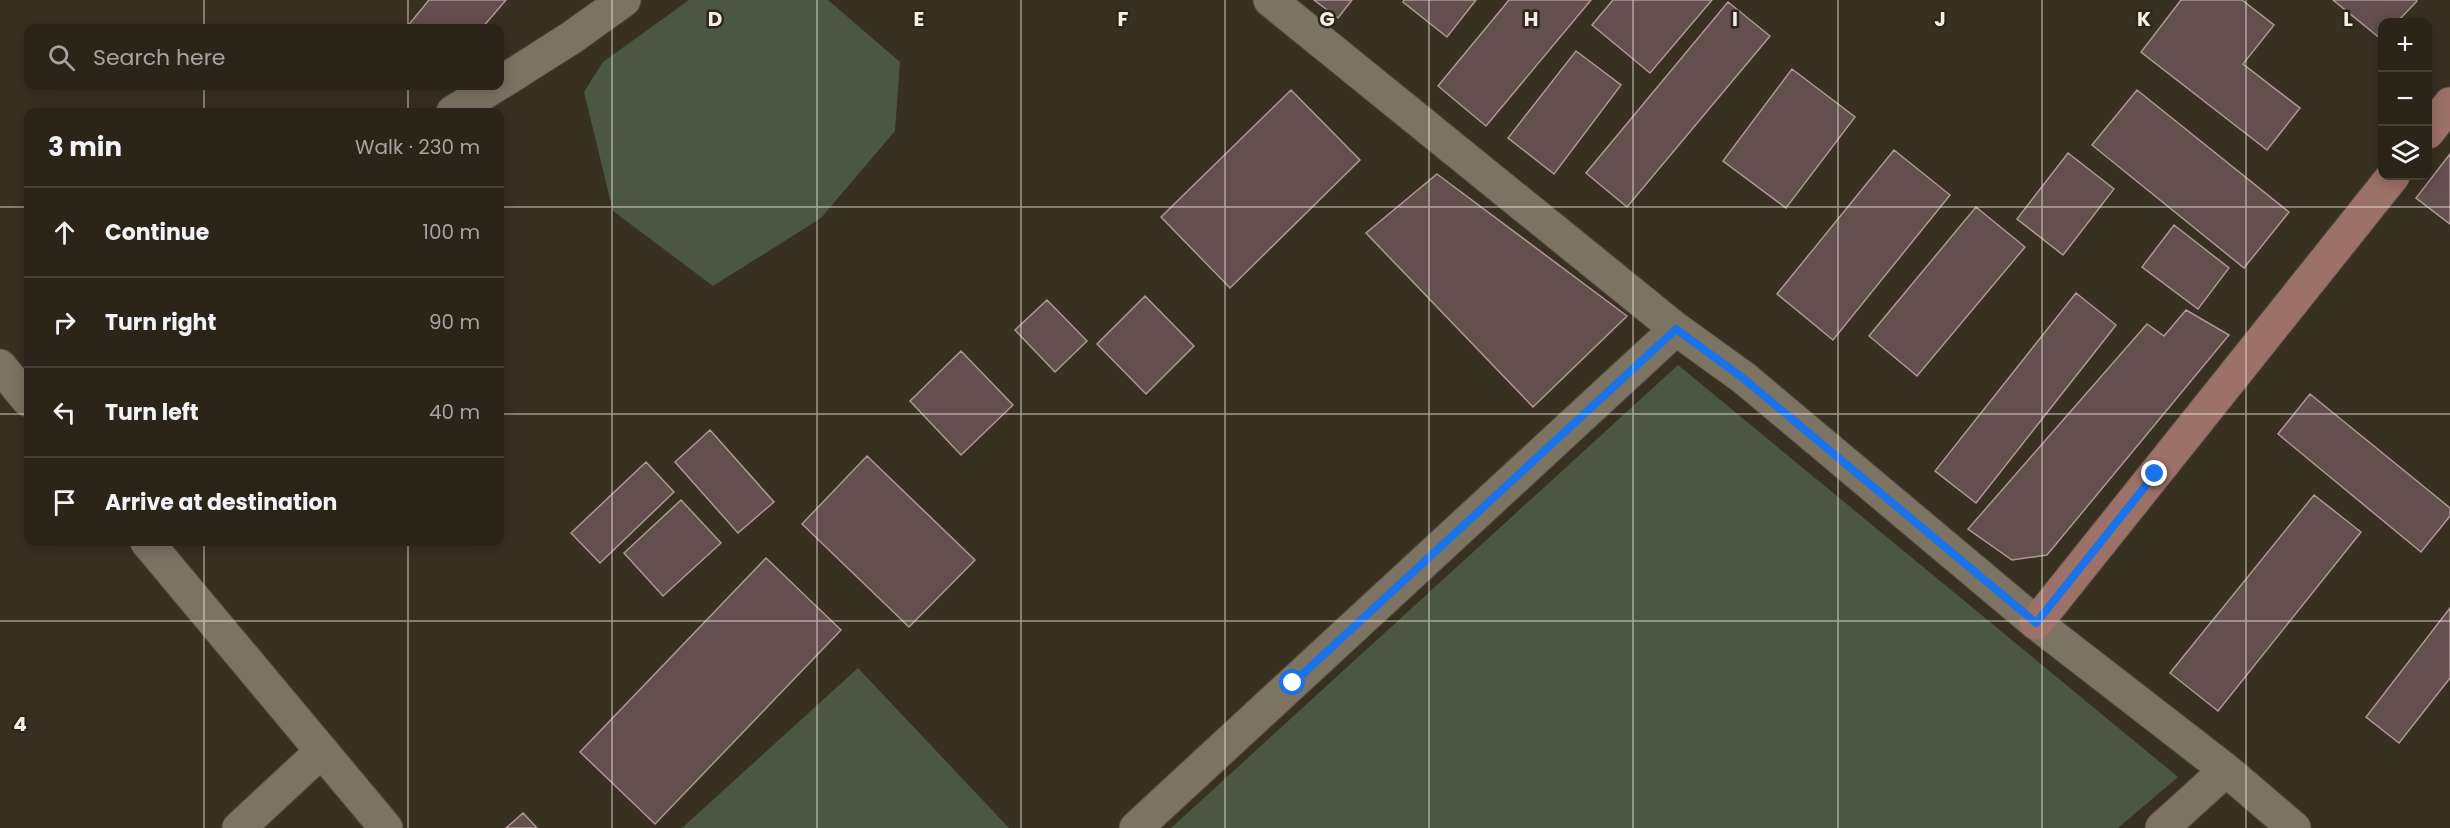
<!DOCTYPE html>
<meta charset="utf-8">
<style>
:root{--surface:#2a2419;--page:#363026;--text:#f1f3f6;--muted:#a5a4a2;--line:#464138}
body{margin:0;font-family:Poppins,sans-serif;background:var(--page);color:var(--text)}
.controls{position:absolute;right:18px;top:18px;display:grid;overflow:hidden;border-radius:12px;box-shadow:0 3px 15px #0003}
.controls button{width:54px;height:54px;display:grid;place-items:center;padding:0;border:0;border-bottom:2px solid var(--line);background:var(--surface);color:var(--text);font:30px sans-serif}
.stop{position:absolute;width:18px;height:18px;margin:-14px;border:4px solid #1a73e8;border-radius:50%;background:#fff}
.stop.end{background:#1a73e8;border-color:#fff;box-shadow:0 2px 6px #0008}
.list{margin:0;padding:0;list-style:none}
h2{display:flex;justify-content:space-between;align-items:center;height:78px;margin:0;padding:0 24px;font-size:26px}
h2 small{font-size:20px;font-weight:400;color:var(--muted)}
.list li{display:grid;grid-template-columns:39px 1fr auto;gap:18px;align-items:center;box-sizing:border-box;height:90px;padding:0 24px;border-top:2px solid var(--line)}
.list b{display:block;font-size:22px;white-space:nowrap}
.list em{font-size:20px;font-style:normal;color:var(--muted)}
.icon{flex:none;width:33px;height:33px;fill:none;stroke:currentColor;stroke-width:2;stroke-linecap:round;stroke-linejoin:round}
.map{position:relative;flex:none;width:2450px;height:828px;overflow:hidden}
.search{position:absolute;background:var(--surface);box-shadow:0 3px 15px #0003;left:24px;top:24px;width:480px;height:66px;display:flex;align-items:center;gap:15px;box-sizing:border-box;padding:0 21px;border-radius:12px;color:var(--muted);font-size:22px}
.panel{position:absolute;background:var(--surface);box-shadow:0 3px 15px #0003;left:24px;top:108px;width:480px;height:438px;border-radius:12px}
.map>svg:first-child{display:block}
</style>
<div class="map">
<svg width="2450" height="828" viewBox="0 0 2450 828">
<rect width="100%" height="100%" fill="#383021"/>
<!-- green -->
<path fill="#4c5645" d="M689 0H828L900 62 895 131 821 218 713 286 613 211 584 92 603 62Z
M1678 365 2178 777 2118 828H1171Z
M858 668 1009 828H682Z"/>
<!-- building -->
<path fill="#634f4d" stroke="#ae9795" stroke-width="1.5" d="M429 0H506L482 28H406Z
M1314 0H1352L1338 18Z
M1404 0H1476L1447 37 1403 2Z
M1509 0H1591L1486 126 1438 86Z
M1613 0H1712L1650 73 1592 25Z
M2181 0H2242L2274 25 2243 64 2300 108 2267 150 2141 52Z
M2333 0H2416L2417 1 2397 22H2382L2381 39Z
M1728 2 1770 36 1627 207 1586 173Z
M1576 51 1621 85 1554 174 1508 138Z
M1792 69 1855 117 1786 208 1723 161Z
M1291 90 1360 160 1230 288 1161 217Z
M2137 90 2289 212 2244 268 2092 145Z
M1894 150 1950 195 1833 340 1777 294Z
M2068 153 2114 189 2063 255 2017 219Z
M2450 154V224L2416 198Z
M1437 174 1627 316 1533 407 1366 233Z
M1976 207 2025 247 1917 376 1869 336Z
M2174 225 2229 268 2198 309 2142 267Z
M2076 293 2116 325 1976 503 1935 471Z
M1145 296 1194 346 1146 394 1097 344Z
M1047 300 1087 341 1055 372 1015 330Z
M2186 310 2229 335 2047 555 2012 560 1968 529 2147 324 2164 336Z
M961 351 1013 405 961 455 910 401Z
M2310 394 2450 508V516L2421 552 2278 434Z
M710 430 774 502 738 533 675 462Z
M867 456 975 560 909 627 802 524Z
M646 462 674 492 600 563 571 533Z
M2314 495 2361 532 2218 711 2170 673Z
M681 500 721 543 663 596 624 553Z
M766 558 841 630 655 824 580 752Z
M2450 608V678L2399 743 2366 717Z
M523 813 537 828H506Z"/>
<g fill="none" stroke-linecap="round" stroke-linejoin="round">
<defs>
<path id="street" d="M1270 0 1676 329 1744 378 2036 623 2226 770 2294 828
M500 83 571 38 624 0
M453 112 495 86
M0 366 28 400
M147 542 386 828
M239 828 322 751
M1136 828 1676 329
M2162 828 2226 770"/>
<path id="secondary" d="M2428 132 2450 104
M2036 623 2393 176"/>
</defs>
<!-- street casing -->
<use href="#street" stroke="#524c3f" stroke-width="35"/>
<!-- secondary casing -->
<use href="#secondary" stroke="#524c3f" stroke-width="35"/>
<!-- street -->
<use href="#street" stroke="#7c7362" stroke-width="33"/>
<!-- secondary -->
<use href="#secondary" stroke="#9c7168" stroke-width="33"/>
</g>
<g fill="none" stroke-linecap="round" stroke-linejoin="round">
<!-- route -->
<path stroke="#1a73e8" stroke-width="8" d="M1293 683 1676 329 1743 378 2036 623 2155 474"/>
</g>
<!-- grid -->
<path fill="none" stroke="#f5f0e6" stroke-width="1.5" stroke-opacity="0.55" d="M204 0V28M408 0V28M612 0V828M817 0V828M1021 0V828M1225 0V828M1429 0V828M1633 0V828M1838 0V828M2042 0V828M2246 0V828M204 86V112M408 86V112M0 207H28M500 207H2450M0 414H28M500 414H2450M204 542V828M408 542V828M0 621H2450"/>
<g font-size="20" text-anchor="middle" font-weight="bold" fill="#f5f0e6" stroke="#2e2618" stroke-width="5" stroke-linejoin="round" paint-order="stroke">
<text x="715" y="26">D</text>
<text x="919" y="26">E</text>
<text x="1123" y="26">F</text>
<text x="1327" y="26">G</text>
<text x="1531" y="26">H</text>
<text x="1735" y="26">I</text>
<text x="1940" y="26">J</text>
<text x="2144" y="26">K</text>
<text x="2348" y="26">L</text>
<text x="20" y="731">4</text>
</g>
</svg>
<div class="controls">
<button>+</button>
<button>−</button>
<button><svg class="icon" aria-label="layers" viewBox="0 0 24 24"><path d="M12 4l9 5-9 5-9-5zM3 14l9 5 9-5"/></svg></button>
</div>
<div class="stop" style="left:1293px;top:683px"></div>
<div class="stop end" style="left:2155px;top:474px"></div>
<div class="search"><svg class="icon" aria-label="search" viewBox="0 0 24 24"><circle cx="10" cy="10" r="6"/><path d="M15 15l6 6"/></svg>Search here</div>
<section class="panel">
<h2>3 min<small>Walk · 230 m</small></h2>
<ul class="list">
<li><svg class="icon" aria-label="ahead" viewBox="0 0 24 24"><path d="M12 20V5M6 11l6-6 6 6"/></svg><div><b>Continue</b></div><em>100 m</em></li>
<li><svg class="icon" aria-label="right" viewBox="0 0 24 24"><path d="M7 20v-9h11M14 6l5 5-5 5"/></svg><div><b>Turn right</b></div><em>90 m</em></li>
<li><svg class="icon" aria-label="left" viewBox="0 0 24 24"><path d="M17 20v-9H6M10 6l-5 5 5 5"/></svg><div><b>Turn left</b></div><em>40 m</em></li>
<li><svg class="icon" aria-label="arrive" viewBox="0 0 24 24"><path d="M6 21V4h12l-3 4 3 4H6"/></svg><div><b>Arrive at destination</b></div></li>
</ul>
</section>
</div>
